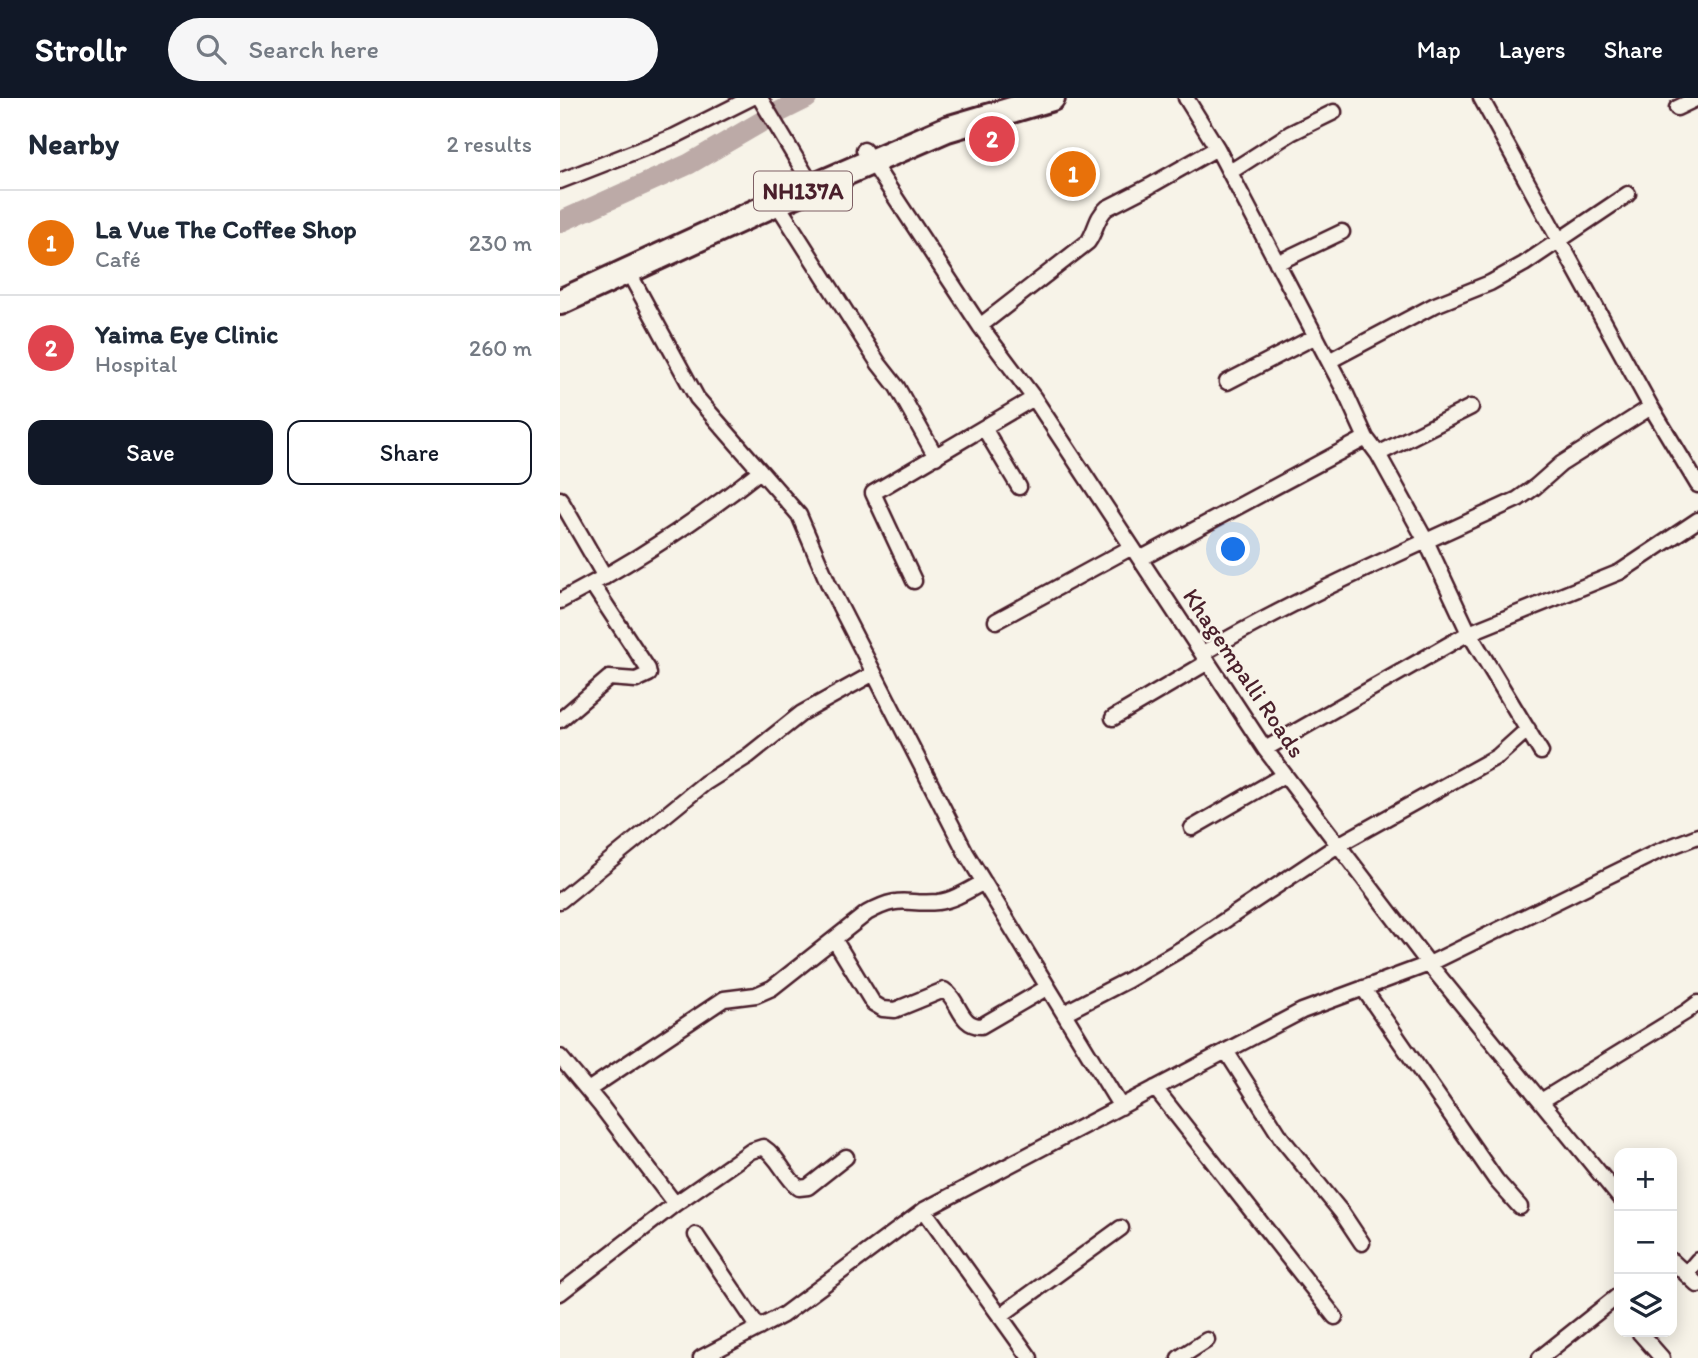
<!DOCTYPE html>
<meta charset="utf-8">
<style>
:root{--surface:#fff;--page:#f6f6f7;--text:#1f2937;--muted:#747a83;--line:#e0e1e3;--accent:#111827}
body{margin:0;font-family:Itim,sans-serif;background:var(--page);color:var(--text)}
.controls{position:absolute;right:21px;bottom:21px;display:grid;overflow:hidden;border-radius:14px;box-shadow:0 4px 18px #0003}
.controls button{width:63px;height:63px;display:grid;place-items:center;padding:0;border:0;border-bottom:2px solid var(--line);background:var(--surface);color:var(--text);font:35px sans-serif}
.you{position:absolute;left:674px;top:452px;width:24px;height:24px;margin:-18px;border:5px solid #fff;border-radius:50%;background:#1a73e8;box-shadow:0 0 0 10px #1a73e833}
.badge{display:grid;place-items:center;width:46px;height:46px;border-radius:50%;background:var(--accent);color:#fff;font-size:23px;font-weight:700}
.pin{position:absolute;translate:-50% -50%;border:4px solid #fff;box-shadow:0 2px 7px #0006}
.list{margin:0;padding:0;list-style:none}
h2{display:flex;justify-content:space-between;align-items:center;height:91px;margin:0;padding:0 28px;font-size:30px}
h2 small{font-size:23px;font-weight:400;color:var(--muted)}
.list li{display:grid;grid-template-columns:46px 1fr auto;gap:21px;align-items:center;box-sizing:border-box;height:105px;padding:0 28px;border-top:2px solid var(--line)}
.list b{display:block;font-size:26px;white-space:nowrap}
.list p{margin:0;font-size:23px;white-space:nowrap;color:var(--muted)}
.list em{font-size:23px;font-style:normal;color:var(--muted)}
.actions{display:flex;gap:14px;padding:21px 28px}
.actions a{flex:1;padding:16px 0;border:2px solid var(--accent);border-radius:14px;text-align:center;font-size:24px;color:var(--accent)}
.actions .main{background:var(--accent);color:#fff}
.icon{flex:none;width:38px;height:38px;fill:none;stroke:currentColor;stroke-width:2;stroke-linecap:round;stroke-linejoin:round}
.map{position:relative;flex:none;width:1138px;height:1260px;overflow:hidden}
header{display:flex;align-items:center;gap:42px;box-sizing:border-box;height:98px;padding:0 35px;background:var(--accent);color:#fff}
header strong{font-size:33px}
nav{display:flex;gap:38px;margin-inline-start:auto;font-size:24px}
.search{width:490px;height:63px;background:var(--page);display:flex;align-items:center;gap:18px;box-sizing:border-box;padding:0 24px;border-radius:38px;color:var(--muted);font-size:26px}
main{display:flex}
aside{flex:1;background:var(--surface)}
.map>svg:first-child{display:block}
</style>
<header>
<strong>Strollr</strong>
<div class="search"><svg class="icon" aria-label="search" viewBox="0 0 24 24"><circle cx="10" cy="10" r="6"/><path d="M15 15l6 6"/></svg>Search here</div>
<nav><a>Map</a><a>Layers</a><a>Share</a></nav>
</header>
<main>
<aside>
<h2>Nearby<small>2 results</small></h2>
<ul class="list">
<li><span class="badge" style="background:#e8710a">1</span><div><b>La Vue The Coffee Shop</b><p>Café</p></div><em>230 m</em></li>
<li><span class="badge" style="background:#e0444e">2</span><div><b>Yaima Eye Clinic</b><p>Hospital</p></div><em>260 m</em></li>
</ul>
<div class="actions"><a class="main">Save</a><a>Share</a></div>
</aside>
<div class="map">
<svg width="1138" height="1260" viewBox="0 0 1138 1260">
<defs>
<pattern id="building-cross-hatch" width="8" height="8" patternUnits="userSpaceOnUse" patternTransform="scale(1.75)"><rect width="8" height="8" fill="#ccbfb9"/><path d="M0 0l8 8M0 8l8-8" fill="none" stroke="#b1a49f"/></pattern>
</defs>
<rect width="100%" height="100%" fill="#f7f3e8"/>
<filter id="ink" filterUnits="userSpaceOnUse"><feTurbulence type="fractalNoise" baseFrequency=".0143" numOctaves="2"/><feDisplacementMap in="SourceGraphic" scale="14" xChannelSelector="R" yChannelSelector="G"/><feConvolveMatrix kernelMatrix="1 2 1 2 8 2 1 2 1" color-interpolation-filters="sRGB"/></filter>
<g filter="url(#ink)">
<g fill="none" stroke-linecap="round" stroke-linejoin="round">
<!-- river -->
<path stroke="#bcaaa7" stroke-width="21" d="M0 124 129 66 213 17 247 0"/>
</g>
<!-- building -->
<path fill="url(#building-cross-hatch)" stroke="#4a1f2b" stroke-width="2" d="M442 30 450 48 429 58 423 45 415 49 410 40Z"/>
<g fill="none" stroke-linecap="round" stroke-linejoin="round">
<defs>
<path id="street" d="M200 0 253 89
M626 0 657 50 785 294 806 340 818 356 866 443 909 535 981 654
M921 0 1091 309 1138 387
M1117 10 1138 0
M304 52 420 228 474 300 705 651 869 866 1059 1099
M670 74 731 35 774 14
M0 83 115 38 191 0
M209 93 319 266 337 289 376 359
M717 165 782 134
M68 173 137 300 239 417 269 487 406 755 561 1009
M420 228 528 144C536 133 536 119 547 110L590 88 657 50
M769 263 875 207 930 185 964 166 1068 96
M667 284 756 238
M424 330 459 389
M818 356 911 309
M0 401 45 479
M580 461 806 340
M354 483 313 395 474 300
M0 503C73 465 136 424 200 373
M436 523 572 449
M643 555C744 496 852 450 958 401L975 389 1001 366 1091 309
M553 620 648 564
M0 622 49 580 76 582 89 576 88 571 32 486
M705 651 909 535 1060 474 1138 422
M632 730 724 677
M0 803 145 685 188 658 242 615 314 575
M274 841 313 905 323 911 335 912 384 892C400 902 399 928 421 928L488 889
M803 890 936 1082 960 1109
M504 915 568 882 628 847 778 747 938 658 968 631
M666 953 722 1041 782 1115 802 1145
M0 959 41 1008 115 1106
M595 990 775 1219
M28 992 164 901 196 897 212 890 307 815C341 796 345 807 378 804 394 802 409 792 424 784
M981 1003 1126 914 1138 905
M364 1112 470 1260
M136 1137 199 1230
M1112 1163 1138 1187
M1126 1176 1138 1162
M0 1195 115 1106 191 1053 203 1049C220 1060 223 1077 239 1090L248 1089 286 1059
M440 1218 561 1130
M1079 1234 1102 1260
M141 1260 223 1217 364 1112 742 913 869 866 1097 754 1138 738
M619 1260 647 1242
M980 1260 1059 1197"/>
<path id="highway" d="M0 204 216 105 387 31 492 0"/>
</defs>
<!-- street casing -->
<use href="#street" stroke="#4a1f2b" stroke-width="19"/>
<!-- highway casing -->
<use href="#highway" stroke="#4a1f2b" stroke-width="30"/>
<!-- street -->
<use href="#street" stroke="#f7f3e8" stroke-width="14"/>
<!-- highway -->
<use href="#highway" stroke="#f7f3e8" stroke-width="24"/>
</g>
</g>
<g text-anchor="middle" stroke-width="5" stroke-linejoin="round" paint-order="stroke">
<!-- shield labels -->
<rect fill="#f7f3e8" stroke="#7e5f64" stroke-width="2" x="194" y="73.5" width="98" height="39" rx="5"/>
<g font-size="23" font-weight="bold" fill="#4a1f2b">
<text x="243" y="101">NH137A</text>
</g>
<!-- street labels -->
<g font-size="24" fill="#4a1f2b" stroke="#f7f3e8">
<text transform="translate(684 575) rotate(56)" y="8">Khagempalli Roads</text>
</g>
</g>
</svg>
<div class="controls">
<button>+</button>
<button>−</button>
<button><svg class="icon" aria-label="layers" viewBox="0 0 24 24"><path d="M12 4l9 5-9 5-9-5zM3 14l9 5 9-5"/></svg></button>
</div>
<div class="you"></div>
<div class="pin badge" style="left:513px;top:76px;background:#e8710a">1</div>
<div class="pin badge" style="left:432px;top:41px;background:#e0444e">2</div>
</div>
</main>
